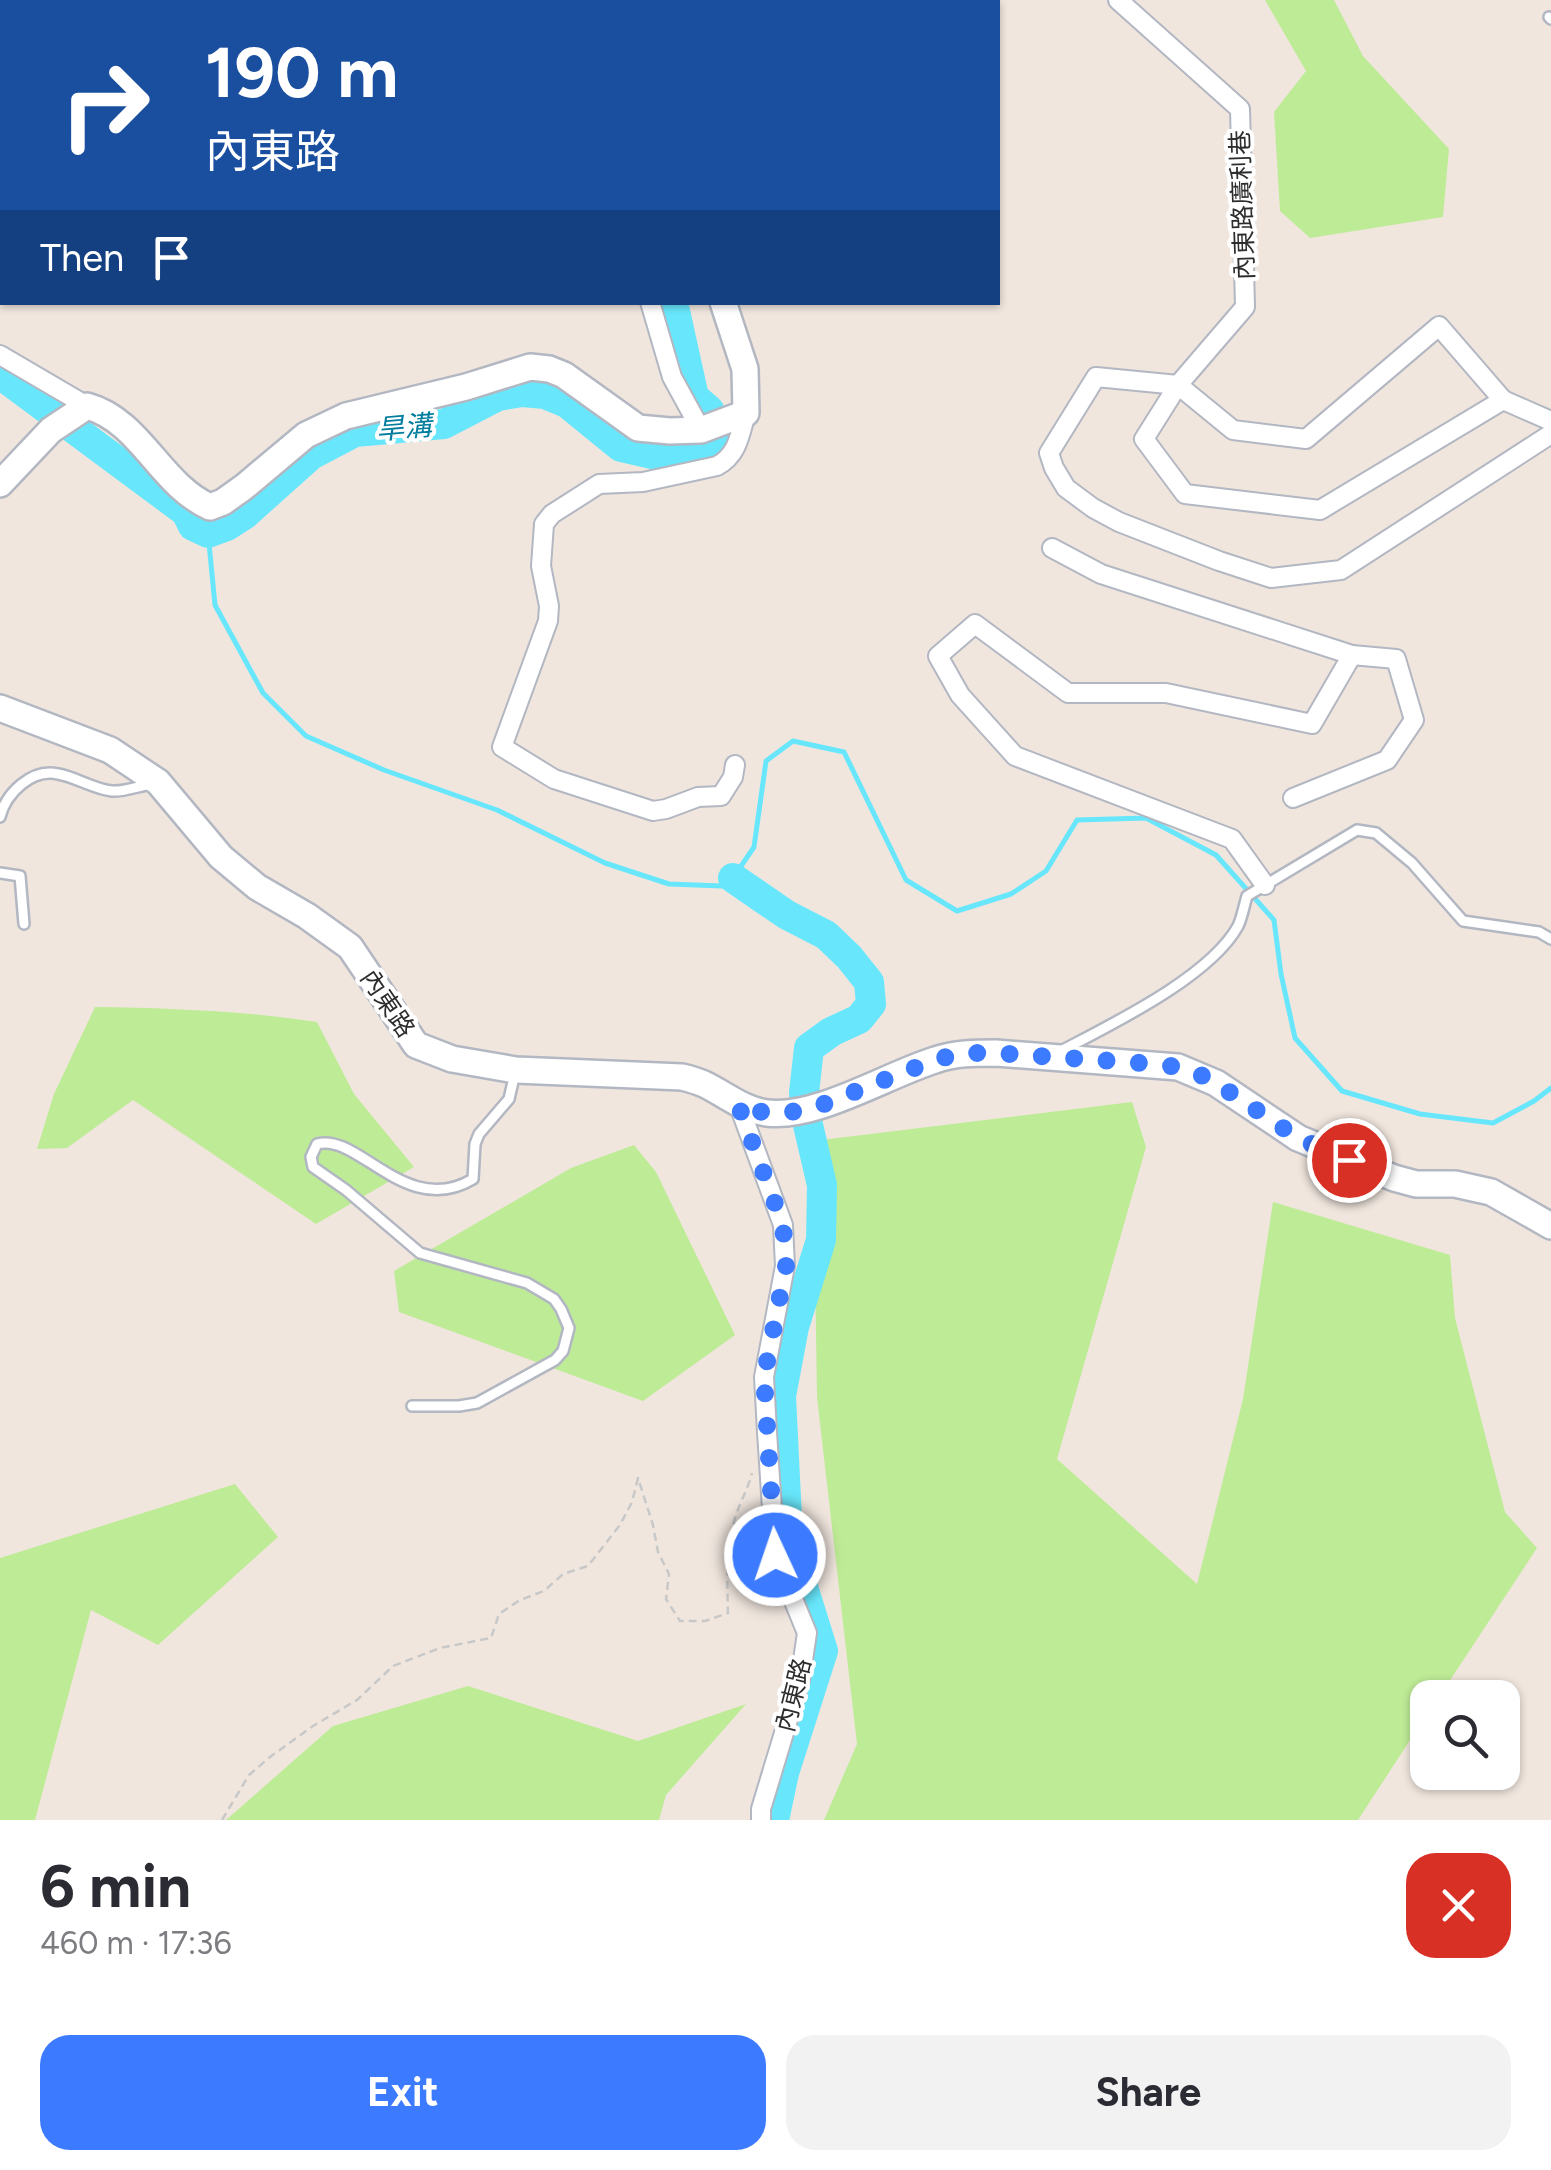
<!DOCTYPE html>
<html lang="en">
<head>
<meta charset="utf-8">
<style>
  body { margin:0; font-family:Figtree,"Noto Sans TC",sans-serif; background:#f2f2f3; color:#2b2b33; height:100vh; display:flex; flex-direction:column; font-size:38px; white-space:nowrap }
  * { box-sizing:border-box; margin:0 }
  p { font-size:32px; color:#7c7c81 }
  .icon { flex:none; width:55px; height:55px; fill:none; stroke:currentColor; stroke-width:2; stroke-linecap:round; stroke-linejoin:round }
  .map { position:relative; height:1820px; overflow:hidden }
  .sheet { display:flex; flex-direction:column; background:#fff; flex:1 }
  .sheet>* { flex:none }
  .hud { position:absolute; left:0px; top:0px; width:1000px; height:305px; box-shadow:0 2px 8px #0004; background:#1a4fa0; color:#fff; overflow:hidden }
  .buttons { position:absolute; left:1410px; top:1680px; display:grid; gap:20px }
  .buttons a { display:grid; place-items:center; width:110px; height:110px; border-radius:20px; background:#fff; box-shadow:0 2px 8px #0004; font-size:50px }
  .pin { position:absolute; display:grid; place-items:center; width:85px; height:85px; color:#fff; margin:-42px; border:5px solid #fff; border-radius:50%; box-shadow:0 2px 10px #0007 }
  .me { position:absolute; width:110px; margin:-55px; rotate:357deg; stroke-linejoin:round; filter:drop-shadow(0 0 8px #0008) }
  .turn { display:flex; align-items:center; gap:35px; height:210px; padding:0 40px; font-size:45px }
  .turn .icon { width:130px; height:130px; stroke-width:2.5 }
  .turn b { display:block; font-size:70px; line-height:85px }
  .then { display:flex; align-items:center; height:95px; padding:0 40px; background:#0003; gap:20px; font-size:38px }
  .round { display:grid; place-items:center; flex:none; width:105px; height:105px; border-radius:30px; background:#f2f2f3 }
  .head { display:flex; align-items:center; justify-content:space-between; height:170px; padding:0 40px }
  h1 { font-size:60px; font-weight:700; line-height:75px }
  .primary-button { display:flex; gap:20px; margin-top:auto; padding:20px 40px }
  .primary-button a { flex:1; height:115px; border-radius:30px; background:#3c7aff; color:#fff; font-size:40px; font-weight:700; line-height:115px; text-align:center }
  .primary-button a+a { background:#f2f2f3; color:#2b2b33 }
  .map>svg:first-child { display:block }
  .green { fill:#beeb96 }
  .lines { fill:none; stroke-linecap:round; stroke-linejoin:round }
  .stream { stroke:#68e7fc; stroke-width:5 }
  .river { stroke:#68e7fc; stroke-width:30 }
  .lane-casing { stroke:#b2b7c2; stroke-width:14 }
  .street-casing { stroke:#b2b7c2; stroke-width:22 }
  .secondary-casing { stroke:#b2b7c2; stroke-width:30 }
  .path { stroke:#c8c8c8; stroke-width:2.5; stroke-dasharray:8 5; stroke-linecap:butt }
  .lane { stroke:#fff; stroke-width:9 }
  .street { stroke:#fff; stroke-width:18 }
  .secondary { stroke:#fff; stroke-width:25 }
  .route { stroke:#3c7aff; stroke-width:18; stroke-dasharray:0 32.4 }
  .labels { text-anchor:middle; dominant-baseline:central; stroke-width:8; stroke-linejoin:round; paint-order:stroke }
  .street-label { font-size:25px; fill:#2d2d2d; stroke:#fff }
  .water-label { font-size:28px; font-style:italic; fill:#027d9e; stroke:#fff }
</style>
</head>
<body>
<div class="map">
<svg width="1551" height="1820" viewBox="0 0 1551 1820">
  <rect width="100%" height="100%" fill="#f0e6de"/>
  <g class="green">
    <polygon points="1265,0 1334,0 1363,56 1449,149 1443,217 1310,238 1280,211 1274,112 1306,71"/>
    <path d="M 95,1007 C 170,1008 244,1011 317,1022 L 354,1094 L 414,1167 L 316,1224 L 133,1100 L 67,1148 L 37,1149 L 54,1094 Z"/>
    <polygon points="1132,1102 1146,1147 1057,1459 1197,1584 1243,1399 1273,1202 1450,1255 1455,1318 1505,1512 1537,1548 1439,1697 1428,1698 1427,1714 1358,1820 824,1820 857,1744 817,1397 813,1141"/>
    <polygon points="634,1145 656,1172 735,1335 643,1401 399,1312 394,1271 571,1168"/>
    <polygon points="235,1484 278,1537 158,1645 91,1610 35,1820 0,1820 0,1558"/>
    <polygon points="468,1686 638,1741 746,1704 666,1795 659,1820 226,1820 333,1726"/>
  </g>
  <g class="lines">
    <polyline class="stream" points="208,533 215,605 263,693 306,736 384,770 497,810 605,863 669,884 722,886 733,878 754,847 766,761 793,741 844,752 906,880 957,911 1011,894 1046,871 1077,820 1146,818 1216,855 1274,920 1281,974 1295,1038 1342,1091 1420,1114 1493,1123 1534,1101 1551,1088"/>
    <g class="river">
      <polyline points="689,2 690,0"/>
      <polyline points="0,374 186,512 193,526 208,533 227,526 244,515 311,455 355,432 444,424 498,396 522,392 545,394 567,403 621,447 660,456 697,452 712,447 721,434 709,410 694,397 673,302"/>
      <polyline points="733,878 787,915 826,935 849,957 869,982 871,1004 859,1019 831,1032 809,1048 804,1093 808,1125 822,1185 821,1240 794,1327 781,1396 788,1539 823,1651 784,1773 774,1820"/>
    </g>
    <g class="lane-casing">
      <g id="lane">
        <polyline points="1549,17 1551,19"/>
        <path d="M 0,817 C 6,793 32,768 58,774 C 76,777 93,789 112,791 C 123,792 139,786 151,784"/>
        <polyline points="0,873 20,876 24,924"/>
        <path d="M 1061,1051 C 1112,1024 1210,977 1238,926 C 1242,918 1244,906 1247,896 L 1357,830 L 1376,833 L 1412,863 L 1463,921 L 1539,932 L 1551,939"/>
        <path d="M 412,1406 L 459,1406 L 477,1403 L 555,1360 L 563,1351 L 569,1328 L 561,1309 L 554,1299 L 527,1283 L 420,1253 L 346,1190 L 313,1167 L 311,1157 L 317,1144 C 358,1132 406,1219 473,1179 L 475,1144 L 479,1134 L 509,1099 L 515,1073"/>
      </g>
    </g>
    <g class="street-casing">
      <g id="street">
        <polyline points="591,0 591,2"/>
        <polyline points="1118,0 1240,109 1245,307 1178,385 1144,439 1185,494 1320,510 1503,400 1551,421"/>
        <polyline points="554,2 554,0"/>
        <polyline points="650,302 672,377 701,430"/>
        <polyline points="0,355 87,406"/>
        <polyline points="1503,400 1439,326 1306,439 1233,430 1178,385 1096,377 1049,453 1054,468 1066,488 1093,508 1119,522 1219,561 1271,578 1341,570 1551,434"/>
        <polyline points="1052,548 1101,574 1352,655 1312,724 1166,693 1068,693 975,624 938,656 960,695 1015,756 1232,839 1265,885"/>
        <path d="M 735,765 L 733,777 L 721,796 L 698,797 L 666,809 L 653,811 L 554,779 L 502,747 L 548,621 L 549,606 L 541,566 L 544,524 L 552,514 L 599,484 L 643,482 L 717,466 C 738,455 740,434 746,413"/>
        <polyline points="1293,798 1387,760 1414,720 1396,659 1352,655"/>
        <polyline points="738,1103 783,1225 785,1266 764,1377 767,1432 775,1555 807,1633 800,1680 761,1809 761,1820"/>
      </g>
    </g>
    <g class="secondary-casing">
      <g id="secondary">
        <polyline points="704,2 705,0"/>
        <path d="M 0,484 L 51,430 L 87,406 C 141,421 159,484 210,507 L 223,502 L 244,487 L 306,435 L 346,416 L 466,387 L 530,367 L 549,369 L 564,375 L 638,428 L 670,431 L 701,430 L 746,413 L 745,369 L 723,302"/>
        <path d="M 0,708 L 110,750 L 158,782 L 221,857 L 257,887 L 307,916 L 350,947 L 416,1045 L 452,1059 L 516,1070 L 682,1077 C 690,1079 697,1081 704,1084 C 725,1094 743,1110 767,1113 C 816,1119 887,1075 935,1060 C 955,1053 975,1053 996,1053 L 1178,1067 L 1216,1083 L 1298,1138 L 1394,1178 L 1416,1184 L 1455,1184 L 1491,1192 L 1551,1226"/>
      </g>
    </g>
    <path class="path" d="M 222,1820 L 249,1775 L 270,1757 L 313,1726 L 357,1700 L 393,1666 L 440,1648 L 491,1638 L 499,1614 L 520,1600 L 544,1591 L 563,1574 L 588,1566 L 620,1525 L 632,1502 L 638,1478 L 653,1525 L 658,1552 L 669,1574 L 666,1599 L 680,1621 L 705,1621 L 728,1613 C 727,1580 726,1550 735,1518 C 740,1502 748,1489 752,1473"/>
    <use href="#lane" class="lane"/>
    <use href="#street" class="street"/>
    <use href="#secondary" class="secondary"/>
  </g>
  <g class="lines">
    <polyline class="route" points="775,1555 764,1377 786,1266 783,1225 738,1104 765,1113 785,1113 814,1108 937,1059 966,1053 996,1053 1156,1064 1178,1067 1199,1074 1216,1083 1298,1138 1349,1160"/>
  </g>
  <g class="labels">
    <g class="street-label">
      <text transform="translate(1242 205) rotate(-92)">內東路廣利巷</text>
      <text transform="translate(388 1003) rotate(56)">內東路</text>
      <text transform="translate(793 1695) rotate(-76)">內東路</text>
    </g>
    <g class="water-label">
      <text transform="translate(404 427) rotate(-5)">旱溝</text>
    </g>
  </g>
</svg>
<div class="buttons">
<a><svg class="icon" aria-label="search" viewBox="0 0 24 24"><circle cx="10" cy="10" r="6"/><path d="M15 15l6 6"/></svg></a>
</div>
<div class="pin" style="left:1349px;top:1160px;background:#d93025"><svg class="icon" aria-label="arrive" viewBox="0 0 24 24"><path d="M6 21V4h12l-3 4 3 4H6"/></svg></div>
<svg class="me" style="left:775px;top:1555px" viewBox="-20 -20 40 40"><circle r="17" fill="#3c7aff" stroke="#fff" stroke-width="3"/><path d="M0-11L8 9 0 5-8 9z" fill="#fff"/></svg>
<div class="hud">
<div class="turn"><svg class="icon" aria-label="right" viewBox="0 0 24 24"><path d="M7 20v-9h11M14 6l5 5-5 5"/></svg><div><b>190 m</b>內東路</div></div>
<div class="then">Then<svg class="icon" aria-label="arrive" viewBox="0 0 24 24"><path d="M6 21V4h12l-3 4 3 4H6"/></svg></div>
</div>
</div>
<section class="sheet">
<div class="head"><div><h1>6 min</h1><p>460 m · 17:36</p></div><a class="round" style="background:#d93025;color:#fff"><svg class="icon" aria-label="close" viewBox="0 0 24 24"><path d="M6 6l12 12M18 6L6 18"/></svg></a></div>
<div class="primary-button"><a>Exit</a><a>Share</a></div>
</section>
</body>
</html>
